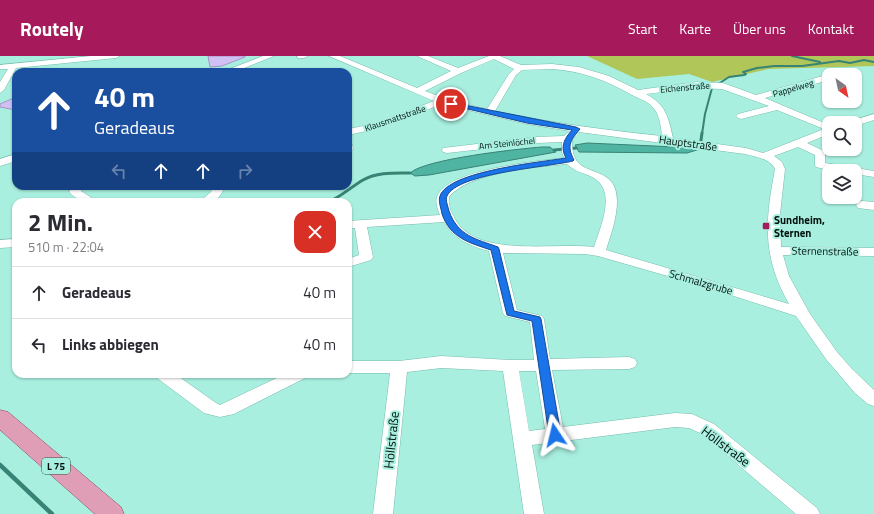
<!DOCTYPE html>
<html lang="de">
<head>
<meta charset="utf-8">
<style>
  body { margin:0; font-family:"Titillium Web",sans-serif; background:#f7f7f7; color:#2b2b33; height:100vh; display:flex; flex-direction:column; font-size:15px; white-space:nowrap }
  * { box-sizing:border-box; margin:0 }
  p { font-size:13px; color:#7c7c81 }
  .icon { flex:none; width:22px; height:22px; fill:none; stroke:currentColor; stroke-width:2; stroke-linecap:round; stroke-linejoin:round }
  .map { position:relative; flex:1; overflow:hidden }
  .details { position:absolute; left:12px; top:142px; width:340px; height:180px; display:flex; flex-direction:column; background:#fff; border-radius:12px; box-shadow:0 1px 3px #0004 }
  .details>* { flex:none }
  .top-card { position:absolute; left:12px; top:12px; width:340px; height:122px; border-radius:12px; box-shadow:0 1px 3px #0004; background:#1a4fa0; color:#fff; overflow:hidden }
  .needle { width:26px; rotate:147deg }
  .tools { position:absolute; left:822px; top:12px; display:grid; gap:8px }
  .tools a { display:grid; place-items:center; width:40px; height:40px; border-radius:8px; background:#fff; box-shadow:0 1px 3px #0004; font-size:20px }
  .pin { position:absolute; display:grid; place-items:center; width:34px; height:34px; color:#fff; margin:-17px; border:2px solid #fff; border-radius:50%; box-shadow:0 1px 4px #0007 }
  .me { position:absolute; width:44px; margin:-22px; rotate:350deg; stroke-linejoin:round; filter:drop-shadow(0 0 3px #0008) }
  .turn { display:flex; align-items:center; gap:14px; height:84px; padding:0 16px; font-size:18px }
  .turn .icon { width:52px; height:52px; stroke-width:2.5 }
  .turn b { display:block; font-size:28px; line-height:34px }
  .lanes { display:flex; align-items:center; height:38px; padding:0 16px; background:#0003; justify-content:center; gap:20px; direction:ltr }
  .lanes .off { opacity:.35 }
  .round { display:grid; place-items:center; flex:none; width:42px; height:42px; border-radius:12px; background:#f7f7f7 }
  .head { display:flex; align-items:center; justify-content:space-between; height:68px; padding:0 16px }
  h1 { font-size:24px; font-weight:700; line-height:30px }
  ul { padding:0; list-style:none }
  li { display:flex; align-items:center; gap:12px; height:52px; padding:0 16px; border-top:1px solid #e1e1e2 }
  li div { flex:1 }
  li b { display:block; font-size:15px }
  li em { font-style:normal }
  header { display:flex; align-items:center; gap:24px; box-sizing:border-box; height:56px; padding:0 20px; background:#a6195b; color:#fff }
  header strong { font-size:19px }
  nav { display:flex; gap:22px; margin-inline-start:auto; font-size:14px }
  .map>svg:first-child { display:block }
  .green { fill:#b0c659 }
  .water { fill:#4fb4a2; stroke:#378375 }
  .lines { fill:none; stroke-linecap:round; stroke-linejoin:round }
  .stream-far2 { stroke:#378375; stroke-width:2 }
  .stream-far1 { stroke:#378375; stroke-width:3 }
  .stream { stroke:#378375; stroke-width:4.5 }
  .building { fill:#d1c0f4; stroke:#a595c6 }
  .minor-casing { stroke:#77bcad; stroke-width:1 }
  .major-casing { stroke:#85435b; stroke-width:1 }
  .minor { fill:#fff; fill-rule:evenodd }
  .major { fill:#e09eb6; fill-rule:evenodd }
  .route { fill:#1a73e8; stroke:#114b97 }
  .poi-dot { fill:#a6195b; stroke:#a8efdf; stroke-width:1.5 }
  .labels { text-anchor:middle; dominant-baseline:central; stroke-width:4; stroke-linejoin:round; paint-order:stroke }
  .far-street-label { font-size:9px; fill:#00100c; stroke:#a8efdf }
  .shield { fill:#a8efdf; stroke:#32534b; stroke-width:1 }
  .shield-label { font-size:10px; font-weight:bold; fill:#00100c }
  .street-label { font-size:11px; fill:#00100c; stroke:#a8efdf }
  .poi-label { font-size:11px; font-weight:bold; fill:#00100c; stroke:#a8efdf; text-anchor:start }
  .near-street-label { font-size:13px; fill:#00100c; stroke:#a8efdf }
</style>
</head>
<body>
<header>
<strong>Routely</strong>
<nav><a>Start</a><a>Karte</a><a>Über uns</a><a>Kontakt</a></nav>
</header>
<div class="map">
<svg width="874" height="458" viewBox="0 0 874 458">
  <rect width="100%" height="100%" fill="#a8efdf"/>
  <polygon class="green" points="587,0 874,0 874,10 768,13 712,26 689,18 637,23"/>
  <g class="water">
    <polygon points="587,87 699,92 700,93 687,97 579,96 575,89"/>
    <path d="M 542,91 L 550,91 L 556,96 L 429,119 L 415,120 L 410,117 C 425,103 517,93 542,91 Z"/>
  </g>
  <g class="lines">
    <g class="stream-far2">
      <polyline points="792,0 820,6"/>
      <polyline points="702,78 705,58 712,32 729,21 744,19 746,18 743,16 757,12 774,10 802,10 839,5 850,7 864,4 874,6"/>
    </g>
    <g class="stream-far1">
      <polyline points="700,91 702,77"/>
      <polyline points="554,94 576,92"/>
      <path d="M 328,146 C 341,141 351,131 363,124 C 377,116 394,117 410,117"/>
    </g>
    <polyline class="stream" points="0,409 52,458"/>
  </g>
  <g class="building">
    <polygon points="208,0 245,0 245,1 222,10 210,11"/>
    <polygon points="16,41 16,54 0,51 0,48"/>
  </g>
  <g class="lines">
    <g class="minor-casing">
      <g id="minor">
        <polygon points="91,0 120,0 116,2 16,12 4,34 0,37 0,26 8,13 0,13 0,9"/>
        <polygon points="263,0 274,0 234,16 222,16"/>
        <polygon points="297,0 308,0 304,2 298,2"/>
        <path d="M 329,0 L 340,0 L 417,32 L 451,15 L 417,0 L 428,0 L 458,12 L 489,0 L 500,0 L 521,9 L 552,8 L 579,11 L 609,20 L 638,34 L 697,26 L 723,27 L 756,39 L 826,19 L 831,19 L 829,19 L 829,24 L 765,42 L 829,69 L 829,78 L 807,87 L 824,95 L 825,97 L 825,107 L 874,115 L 874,121 L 855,118 L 855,115 L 833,115 L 816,111 L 815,109 L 815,99 L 798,91 L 774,100 L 782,106 L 785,113 L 780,158 L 781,191 L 874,192 L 874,200 L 783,199 L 789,220 L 810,258 L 837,296 L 852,313 L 874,334 L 874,350 L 868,348 L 855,337 L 826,303 L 796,260 L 706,231 L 598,200 L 585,198 L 503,197 L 517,254 L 542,260 L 544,263 L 550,303 L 629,301 L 635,303 L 637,307 L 635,311 L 629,313 L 552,314 L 563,371 L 675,357 L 692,358 L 714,368 L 817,452 L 820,458 L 796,458 L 702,378 L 689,372 L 675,371 L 532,389 L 544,458 L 524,458 L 503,315 L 441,312 L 407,316 L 393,458 L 373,458 L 390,317 L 348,317 L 348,305 L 399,305 L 441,300 L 510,304 L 534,304 L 530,266 L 505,260 L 503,257 L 489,195 C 470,190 454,183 444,166 L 367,171 L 373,201 L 371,204 L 348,211 L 348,203 L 359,199 L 355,172 L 348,173 L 348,165 L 440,159 C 438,154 435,146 437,141 C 446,114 538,105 564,102 L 562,96 L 562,86 L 536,87 L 447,97 L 443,96 L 442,94 L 443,92 L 536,81 L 564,80 L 570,75 L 527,68 L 442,48 L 380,72 L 348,79 L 348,73 L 374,68 L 434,45 ZM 494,3 L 514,13 L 509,18 L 487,53 L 454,46 L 425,35 L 461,17 ZM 552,13 C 582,15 606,24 632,39 C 640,43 650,46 655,54 C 660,61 661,72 662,80 C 606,74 550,67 495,55 L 516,19 L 522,14 ZM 697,32 L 722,33 L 769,50 L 738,58 L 736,60 L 738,62 L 741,63 L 777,54 L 824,73 L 763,97 L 746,92 L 673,82 C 668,60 666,49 646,38 ZM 579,76 L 745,98 C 755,101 770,102 775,113 C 765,166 762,200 789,248 L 606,194 C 611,178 617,162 617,145 C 617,110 584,121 575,102 C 572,96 572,90 572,84 ZM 567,108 C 575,116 585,117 594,122 C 617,136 600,172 594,191 C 555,186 473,203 454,161 C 450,155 448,148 449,141 C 469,116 536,111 567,108 ZM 519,315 L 536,315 L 545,373 L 529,375 Z"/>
        <polygon points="843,16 846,16 846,19 834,19 835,17"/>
        <polygon points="874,58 874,64 855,70 855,67 849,67 851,65"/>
        <polygon points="348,87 352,88 353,93 348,96"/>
        <polygon points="16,98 16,105 0,110 0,103"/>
        <path d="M 72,130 L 82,130 L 81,135 L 98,146 C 87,146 77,145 69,136 Z"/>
        <path d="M 213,130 L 225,130 C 219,145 214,146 199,146 L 211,136 Z"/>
        <polygon points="862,145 874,146 874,154 858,152 856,149 858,146"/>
        <polygon points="16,183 16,191 0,192 0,184"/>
        <polygon points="155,318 175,318 216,347 220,349 285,318 307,318 305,322 234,358 220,361 204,357 157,322"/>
      </g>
    </g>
    <g class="major-casing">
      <polygon id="major" points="0,354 8,356 121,451 124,458 95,458 0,374"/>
    </g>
    <use href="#minor" class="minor"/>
    <use href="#major" class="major"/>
  </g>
  <path class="route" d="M 449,46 L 576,71 L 580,73 C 571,84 566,89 574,104 L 573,105 C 549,111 457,117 447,140 C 445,144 448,150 449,155 C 458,180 476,183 498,191 L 499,193 L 514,255 L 540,261 L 541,263 L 561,379 L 559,382 L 555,383 L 551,382 L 549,379 L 532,265 L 507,259 L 491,194 C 470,187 450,182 442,158 C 441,152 438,145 440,140 C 448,115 542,106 566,102 C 560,91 564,83 572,74 L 527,67 L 451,49 L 448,48 Z"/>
  <rect class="poi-dot" x="762" y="166" width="8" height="8" rx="2"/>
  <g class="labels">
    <g class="far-street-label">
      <text transform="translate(685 31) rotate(-5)">Eichenstraße</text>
      <text transform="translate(793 32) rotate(-16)">Pappelweg</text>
      <text transform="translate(395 62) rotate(-19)">Klausmattstraße</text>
      <text transform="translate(507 87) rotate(-6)">Am Steinlöchel</text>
    </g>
    <rect class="shield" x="42" y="402" width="28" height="16" rx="3"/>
    <g class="shield-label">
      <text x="56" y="410">L 75</text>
    </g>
    <g class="street-label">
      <text transform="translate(688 87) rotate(8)">Hauptstraße</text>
      <text transform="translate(825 195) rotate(1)">Sternenstraße</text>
      <text transform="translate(701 226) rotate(16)">Schmalzgrube</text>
    </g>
    <g class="poi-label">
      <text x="774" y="164">Sundheim,<tspan x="774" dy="13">Sternen</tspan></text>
    </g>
    <g class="near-street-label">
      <text transform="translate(391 384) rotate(-84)">Höllstraße</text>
      <text transform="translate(726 390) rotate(37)">Höllstraße</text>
    </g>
  </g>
</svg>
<div class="tools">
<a><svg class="needle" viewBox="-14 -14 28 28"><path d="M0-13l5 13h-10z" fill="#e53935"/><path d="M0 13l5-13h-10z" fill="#7c7c81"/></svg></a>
<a><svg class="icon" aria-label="search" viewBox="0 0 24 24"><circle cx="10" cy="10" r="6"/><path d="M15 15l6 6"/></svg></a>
<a><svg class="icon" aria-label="layers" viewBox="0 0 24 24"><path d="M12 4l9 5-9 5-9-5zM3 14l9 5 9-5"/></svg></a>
</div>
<div class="pin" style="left:451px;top:48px;background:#d93025"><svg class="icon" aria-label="arrive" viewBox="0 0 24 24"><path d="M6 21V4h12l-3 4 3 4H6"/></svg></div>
<svg class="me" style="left:555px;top:379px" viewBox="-20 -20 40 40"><path d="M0-17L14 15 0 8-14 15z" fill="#1a73e8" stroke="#fff" stroke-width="4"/></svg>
<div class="top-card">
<div class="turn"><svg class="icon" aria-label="ahead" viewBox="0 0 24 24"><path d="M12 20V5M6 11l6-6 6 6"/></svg><div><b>40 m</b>Geradeaus</div></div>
<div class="lanes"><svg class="icon off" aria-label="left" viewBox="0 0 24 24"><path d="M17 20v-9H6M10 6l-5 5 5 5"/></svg><svg class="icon" aria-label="ahead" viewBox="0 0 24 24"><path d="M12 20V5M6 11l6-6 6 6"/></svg><svg class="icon" aria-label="ahead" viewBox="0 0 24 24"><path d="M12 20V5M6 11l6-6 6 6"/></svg><svg class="icon off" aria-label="right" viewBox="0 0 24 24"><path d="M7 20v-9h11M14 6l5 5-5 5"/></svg></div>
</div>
<section class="details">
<div class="head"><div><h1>2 Min.</h1><p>510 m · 22:04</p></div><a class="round" style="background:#d93025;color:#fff"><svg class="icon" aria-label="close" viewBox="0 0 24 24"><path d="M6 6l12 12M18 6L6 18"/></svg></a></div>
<ul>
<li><svg class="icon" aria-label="ahead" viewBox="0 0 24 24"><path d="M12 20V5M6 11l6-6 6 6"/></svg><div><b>Geradeaus</b></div><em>40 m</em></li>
<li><svg class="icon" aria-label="left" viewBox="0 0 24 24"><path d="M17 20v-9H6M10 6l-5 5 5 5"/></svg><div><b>Links abbiegen</b></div><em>40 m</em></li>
</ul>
</section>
</div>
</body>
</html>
